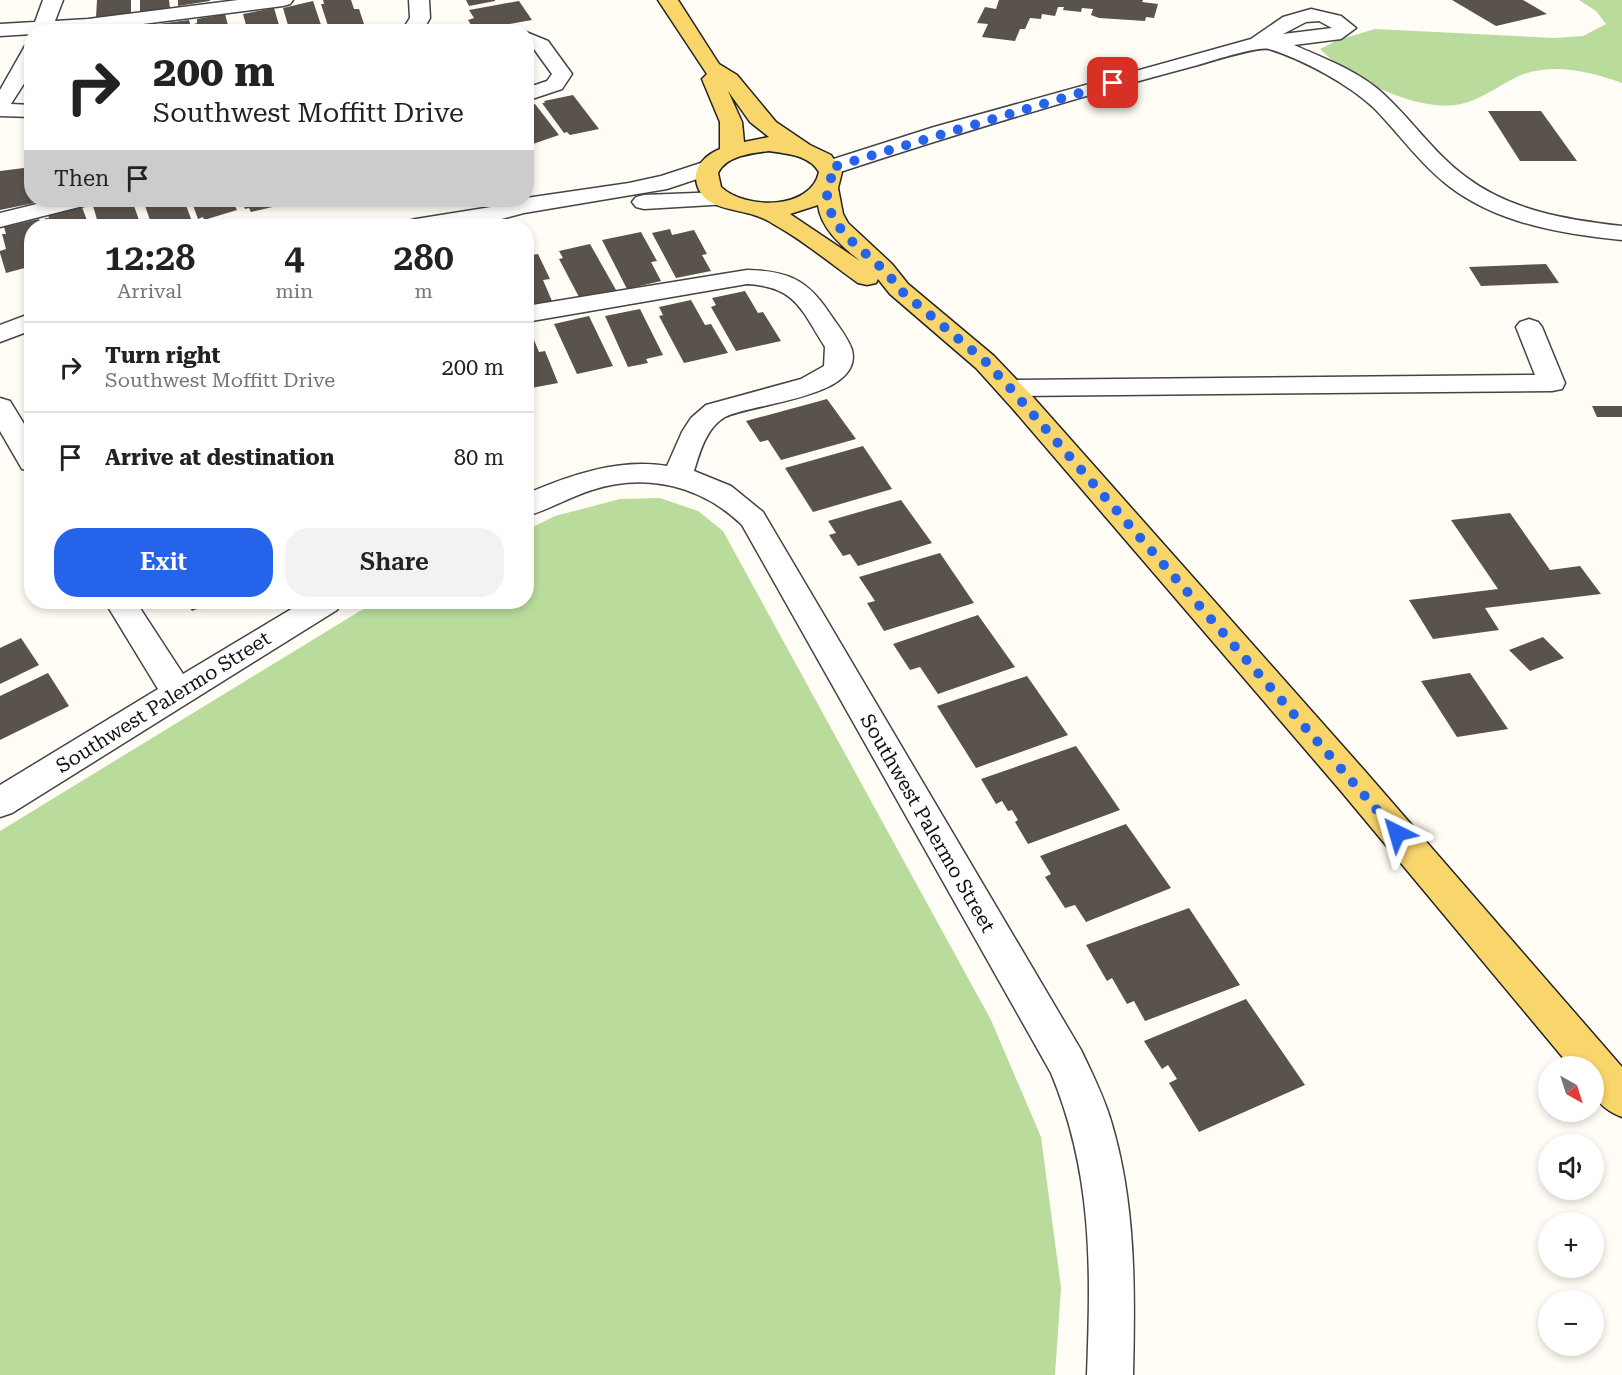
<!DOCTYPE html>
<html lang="en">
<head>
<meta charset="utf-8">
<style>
  body { margin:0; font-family:"Roboto Serif",serif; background:#f2f2f2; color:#222; height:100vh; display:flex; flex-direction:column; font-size:22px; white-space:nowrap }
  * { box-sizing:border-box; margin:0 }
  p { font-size:20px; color:#767676 }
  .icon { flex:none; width:33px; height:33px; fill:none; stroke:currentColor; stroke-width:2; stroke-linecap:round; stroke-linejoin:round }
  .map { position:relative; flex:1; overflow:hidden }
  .details { position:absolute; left:24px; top:219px; width:510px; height:390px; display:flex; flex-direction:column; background:#fff; border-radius:24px; box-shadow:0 3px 9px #0003 }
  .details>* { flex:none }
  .top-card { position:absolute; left:24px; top:24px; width:510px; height:183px; border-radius:24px; box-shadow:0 3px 9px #0003; background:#fff; color:#222; overflow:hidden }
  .needle { width:39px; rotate:141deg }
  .buttons { position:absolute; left:1538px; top:1056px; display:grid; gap:12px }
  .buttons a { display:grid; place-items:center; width:66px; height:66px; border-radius:50%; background:#fff; box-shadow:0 3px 9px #0003; font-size:30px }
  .pin { position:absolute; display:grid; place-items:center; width:51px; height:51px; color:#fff; margin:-26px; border-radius:12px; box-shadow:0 3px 9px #0006 }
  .me { position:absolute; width:66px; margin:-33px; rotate:320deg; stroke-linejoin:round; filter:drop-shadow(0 0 4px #0008) }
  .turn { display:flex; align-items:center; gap:21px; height:126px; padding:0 30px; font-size:27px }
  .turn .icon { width:78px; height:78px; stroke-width:2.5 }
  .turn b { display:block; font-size:42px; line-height:51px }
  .then { display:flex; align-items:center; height:57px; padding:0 30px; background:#0003; gap:12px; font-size:22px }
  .eta { display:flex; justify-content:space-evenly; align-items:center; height:102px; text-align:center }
  .eta b { font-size:36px; font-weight:600; line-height:42px }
  .button { display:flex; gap:12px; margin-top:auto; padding:12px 30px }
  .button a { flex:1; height:69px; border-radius:24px; background:#2563eb; color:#fff; font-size:24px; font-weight:600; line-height:69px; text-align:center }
  .button a+a { background:#f2f2f2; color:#222 }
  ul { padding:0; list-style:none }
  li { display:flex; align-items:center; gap:18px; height:90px; padding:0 30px; border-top:2px solid #e0e0e0 }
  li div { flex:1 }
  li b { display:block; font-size:22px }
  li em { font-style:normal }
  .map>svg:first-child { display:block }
  .forest { fill:#b9dc9c }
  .building { fill:#5a524d }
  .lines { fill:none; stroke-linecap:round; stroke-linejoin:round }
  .minor-casing { stroke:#444; stroke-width:3 }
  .major-casing { stroke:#222; stroke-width:3 }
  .minor { fill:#fff; fill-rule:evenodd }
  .major { fill:#f9d66b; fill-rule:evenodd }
  .route { stroke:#2563eb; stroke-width:10; stroke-dasharray:0 18 }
  .labels { text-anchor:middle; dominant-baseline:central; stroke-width:6; stroke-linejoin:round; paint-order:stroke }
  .street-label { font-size:20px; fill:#111; stroke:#fff }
</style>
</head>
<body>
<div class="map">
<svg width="1622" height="1375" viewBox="0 0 1622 1375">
  <rect width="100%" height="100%" fill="#fffdf5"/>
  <g class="forest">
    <path d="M 1579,0 L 1622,0 L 1622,83 C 1590,71 1551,62 1519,76 C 1499,85 1483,99 1461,104 C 1421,114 1347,78 1320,49 L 1338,40 L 1375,29 L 1554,38 L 1583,36 L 1606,24 L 1596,11 Z"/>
    <polygon points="660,498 698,511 723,531 991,1020 1041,1137 1061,1288 1055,1375 0,1375 0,831 360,611 379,602 526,602 527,530 555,516 620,499"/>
  </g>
  <g class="building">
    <polygon points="97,0 131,0 131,13 96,17"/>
    <polygon points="140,0 169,0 170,8 140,12"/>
    <polygon points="178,0 210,0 210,1 178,6"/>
    <polygon points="323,0 351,0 354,9 359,9 364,24 333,31 329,29 321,4 324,4"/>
    <polygon points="466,0 495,0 495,1 469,6"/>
    <polygon points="999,0 1143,0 1142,2 1158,4 1154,18 1146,17 1145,21 1099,18 1091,15 1093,9 1082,8 1081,12 1063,10 1064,7 1058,7 1055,16 1042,14 1041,19 1030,18 1025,29 1020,29 1015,41 982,37 988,24 977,23 985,7 996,9"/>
    <polygon points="1452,0 1523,0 1547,14 1496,26"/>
    <polygon points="313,1 323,31 290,32 283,8"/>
    <polygon points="519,1 532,20 474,30 468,20 474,18 469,10"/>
    <polygon points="274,8 281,32 248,32 243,14"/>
    <polygon points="225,14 229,29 233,29 233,32 196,32 194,24 197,23 197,19"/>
    <polygon points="189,20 191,27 188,27 189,32 159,32 158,24"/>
    <polygon points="147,24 148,32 119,32 119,29"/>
    <polygon points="573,95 599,129 570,135 567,132 564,133 542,103 545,103 544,101"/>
    <polygon points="535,104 559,135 533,144 531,141 526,142 526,106"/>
    <polygon points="1488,111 1541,111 1577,161 1520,161"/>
    <polygon points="24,168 34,203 0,210 0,171"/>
    <polygon points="111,200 132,200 141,226 99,226 93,206"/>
    <polygon points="143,200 184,200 193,224 181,226 152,226"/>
    <polygon points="191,200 232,200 237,210 204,220 203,217 198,219"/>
    <polygon points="241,200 288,200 290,203 251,212 249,208 245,209"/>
    <polygon points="82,207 89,226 48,226 45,218 49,218 48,215"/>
    <polygon points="39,219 42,226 32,226 32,266 6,273 0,253 0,251 6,249 2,234 6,234 4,227"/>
    <polygon points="670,229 672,235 694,230 707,254 702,255 711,271 676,278 652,233"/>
    <polygon points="641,232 657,261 651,262 661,281 627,289 602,240"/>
    <polygon points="590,244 616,290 580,299 559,259 563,258 559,251"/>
    <polygon points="538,254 550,279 543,280 552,301 526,306 526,256"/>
    <polygon points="1546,264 1559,283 1481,286 1469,267"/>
    <polygon points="745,291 758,313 763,312 781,341 736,351 711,307 716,305 712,298"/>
    <polygon points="691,300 705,325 711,324 728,353 684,363 659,316 663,315 659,307"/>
    <polygon points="640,309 663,355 646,359 648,363 628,367 605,316"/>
    <polygon points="589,316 613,366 577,374 554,324"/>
    <polygon points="529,328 539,352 545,351 558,383 526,389 526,329"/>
    <polygon points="827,399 856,439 781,460 768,440 760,442 746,421"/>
    <polygon points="1592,406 1622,406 1622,417 1597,417"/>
    <polygon points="863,446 892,489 813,512 785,468"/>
    <polygon points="901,500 932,543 858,566 850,554 843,556 829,535 836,533 828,521"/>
    <polygon points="1510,513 1550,570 1580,566 1601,594 1485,608 1499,630 1433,639 1409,600 1498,589 1451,520"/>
    <polygon points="940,553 974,603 884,631 867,603 875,601 859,577"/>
    <polygon points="186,602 215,602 192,611"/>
    <polygon points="978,615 1015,667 938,694 920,667 910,670 893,644"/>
    <polygon points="1543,637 1564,658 1530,671 1509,650"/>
    <polygon points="21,638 39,665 0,684 0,648"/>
    <polygon points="48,673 69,706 0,740 0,696"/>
    <polygon points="1470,673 1508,729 1457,737 1421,681"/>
    <polygon points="1027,676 1068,735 976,768 937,706"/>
    <polygon points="1076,746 1120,810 1028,844 1015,822 1018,820 1012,810 1008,811 1002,801 996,804 981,779"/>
    <polygon points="1126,824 1171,888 1086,922 1075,905 1065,908 1045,877 1051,874 1040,856"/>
    <polygon points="1189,908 1240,985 1145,1021 1134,1001 1127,1004 1112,978 1107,981 1086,945"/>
    <polygon points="1246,999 1305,1085 1199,1132 1169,1083 1177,1079 1168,1065 1162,1069 1144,1041"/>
  </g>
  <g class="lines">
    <g class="minor-casing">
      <g id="minor">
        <polygon points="43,0 63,0 55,21 88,19 238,0 293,0 290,4 283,6 88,31 32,32 32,34 0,36 0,24 35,22"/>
        <polygon points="409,0 429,0 430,18 422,32 401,32 410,18"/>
        <path d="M 1311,9 L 1341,16 L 1356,28 L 1341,39 L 1294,45 C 1323,58 1354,69 1379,90 C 1410,117 1433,153 1466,177 C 1511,211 1568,220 1622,226 L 1622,240 C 1563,234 1499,224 1450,187 C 1421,165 1400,135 1375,109 C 1350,85 1302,59 1269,49 C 1258,46 1212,61 1198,65 C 1077,97 957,134 837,173 L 829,175 L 821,173 L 818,168 L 821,163 L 934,127 L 1251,39 L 1283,17 ZM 1319,21 L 1332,28 L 1283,34 L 1306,22 Z"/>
        <polygon points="526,32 548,41 572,74 562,89 526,101 526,88 547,81 552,74 534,49 526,46"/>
        <polygon points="32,44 32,71 11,104 32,105 32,117 0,116 0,90 25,46"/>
        <polygon points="710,160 718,162 721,167 718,172 667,189 524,213 494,221 459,226 404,226 408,221 416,219 491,207 526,198 629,183 661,176"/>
        <polygon points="721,192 729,194 733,199 729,204 644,209 636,207 632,202 636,197 644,195"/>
        <polygon points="53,200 91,200 87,205 0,227 0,213"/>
        <path d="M 747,270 C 785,271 806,278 828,311 C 835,322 848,337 852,350 C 864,398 753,403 725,417 C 706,428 700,452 694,471 L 731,486 L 763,512 L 1081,1050 C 1092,1073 1104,1097 1111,1121 C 1136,1203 1135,1291 1133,1375 L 1087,1375 C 1091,1268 1093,1174 1051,1073 L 742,525 C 702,486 646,472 592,490 C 569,497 549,510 526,516 L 526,494 C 570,475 619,458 667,466 L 682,432 L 691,418 L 706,405 L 801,379 L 824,366 L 825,347 C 801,309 796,287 747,284 L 526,322 L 526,306 Z"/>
        <polygon points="32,313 32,330 0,342 0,325"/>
        <polygon points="1529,319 1538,322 1542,327 1565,383 1562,389 1552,391 1010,396 1000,394 996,388 1000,382 1010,380 1535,375 1516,327 1520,322"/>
        <polygon points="0,398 10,401 32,437 32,471 22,469 0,431"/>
        <polygon points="105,602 136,602 183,674 303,602 342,602 337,610 12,813 0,817 0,785 158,689"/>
      </g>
    </g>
    <g class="major-casing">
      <path id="major" d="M 658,0 L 678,0 L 719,64 L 737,75 L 776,122 L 810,145 L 831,155 L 842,172 L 838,188 L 843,214 L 848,223 L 892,264 L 908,284 L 994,356 L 1033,397 L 1364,770 L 1622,1067 L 1622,1117 C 1594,1106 1593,1094 1593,1066 L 1570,1066 L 1340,790 L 1013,409 L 976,368 L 890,294 L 878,279 L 876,283 L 867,285 L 858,283 C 831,264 804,241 775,225 C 769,221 761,217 754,215 C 733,208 699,209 696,179 C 695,164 708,154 720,149 L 720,122 L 702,79 L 707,74 ZM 728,91 L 750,122 L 769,137 L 744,142 L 742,122 ZM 769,151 C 788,154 809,155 819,172 C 811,210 746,210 721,187 L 718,173 C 726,156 752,153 769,151 ZM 818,205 C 821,229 842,246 860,261 L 790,214 Z"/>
    </g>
    <use href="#minor" class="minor"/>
    <use href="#major" class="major"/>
  </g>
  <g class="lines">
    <path class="route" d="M 1113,83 L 830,168 C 835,177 828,181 827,189 C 826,196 830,211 833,217 C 849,247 881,260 899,289 L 986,362 L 1010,388 L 1397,833"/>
  </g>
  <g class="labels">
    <g class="street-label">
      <text transform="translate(163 702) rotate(-32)">Southwest Palermo Street</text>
      <text transform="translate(928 823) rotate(60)">Southwest Palermo Street</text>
    </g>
  </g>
</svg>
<div class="buttons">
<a><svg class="needle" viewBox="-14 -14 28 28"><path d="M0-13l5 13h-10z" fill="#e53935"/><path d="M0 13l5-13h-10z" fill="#767676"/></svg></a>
<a><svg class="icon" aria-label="sound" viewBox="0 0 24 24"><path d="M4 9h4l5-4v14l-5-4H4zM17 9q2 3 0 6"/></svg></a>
<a>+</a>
<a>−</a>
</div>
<div class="pin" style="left:1113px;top:83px;background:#d93025"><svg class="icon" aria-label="arrive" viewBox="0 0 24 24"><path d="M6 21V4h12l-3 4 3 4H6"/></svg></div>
<svg class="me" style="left:1397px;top:833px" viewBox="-20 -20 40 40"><path d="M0-17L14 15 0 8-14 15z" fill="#2563eb" stroke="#fff" stroke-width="4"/></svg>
<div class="top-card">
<div class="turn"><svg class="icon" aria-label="right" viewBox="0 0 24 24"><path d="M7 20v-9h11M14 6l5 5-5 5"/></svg><div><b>200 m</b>Southwest Moffitt Drive</div></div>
<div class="then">Then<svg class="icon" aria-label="arrive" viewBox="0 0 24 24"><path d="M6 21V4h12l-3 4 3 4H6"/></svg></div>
</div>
<section class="details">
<div class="eta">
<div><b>12:28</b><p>Arrival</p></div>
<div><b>4</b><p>min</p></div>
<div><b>280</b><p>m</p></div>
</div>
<ul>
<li><svg class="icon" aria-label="right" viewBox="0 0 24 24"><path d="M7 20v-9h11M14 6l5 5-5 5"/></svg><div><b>Turn right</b><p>Southwest Moffitt Drive</p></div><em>200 m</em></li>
<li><svg class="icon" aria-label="arrive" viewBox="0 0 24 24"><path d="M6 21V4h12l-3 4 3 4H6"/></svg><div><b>Arrive at destination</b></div><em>80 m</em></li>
</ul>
<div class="button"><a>Exit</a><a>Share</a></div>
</section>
</div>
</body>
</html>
